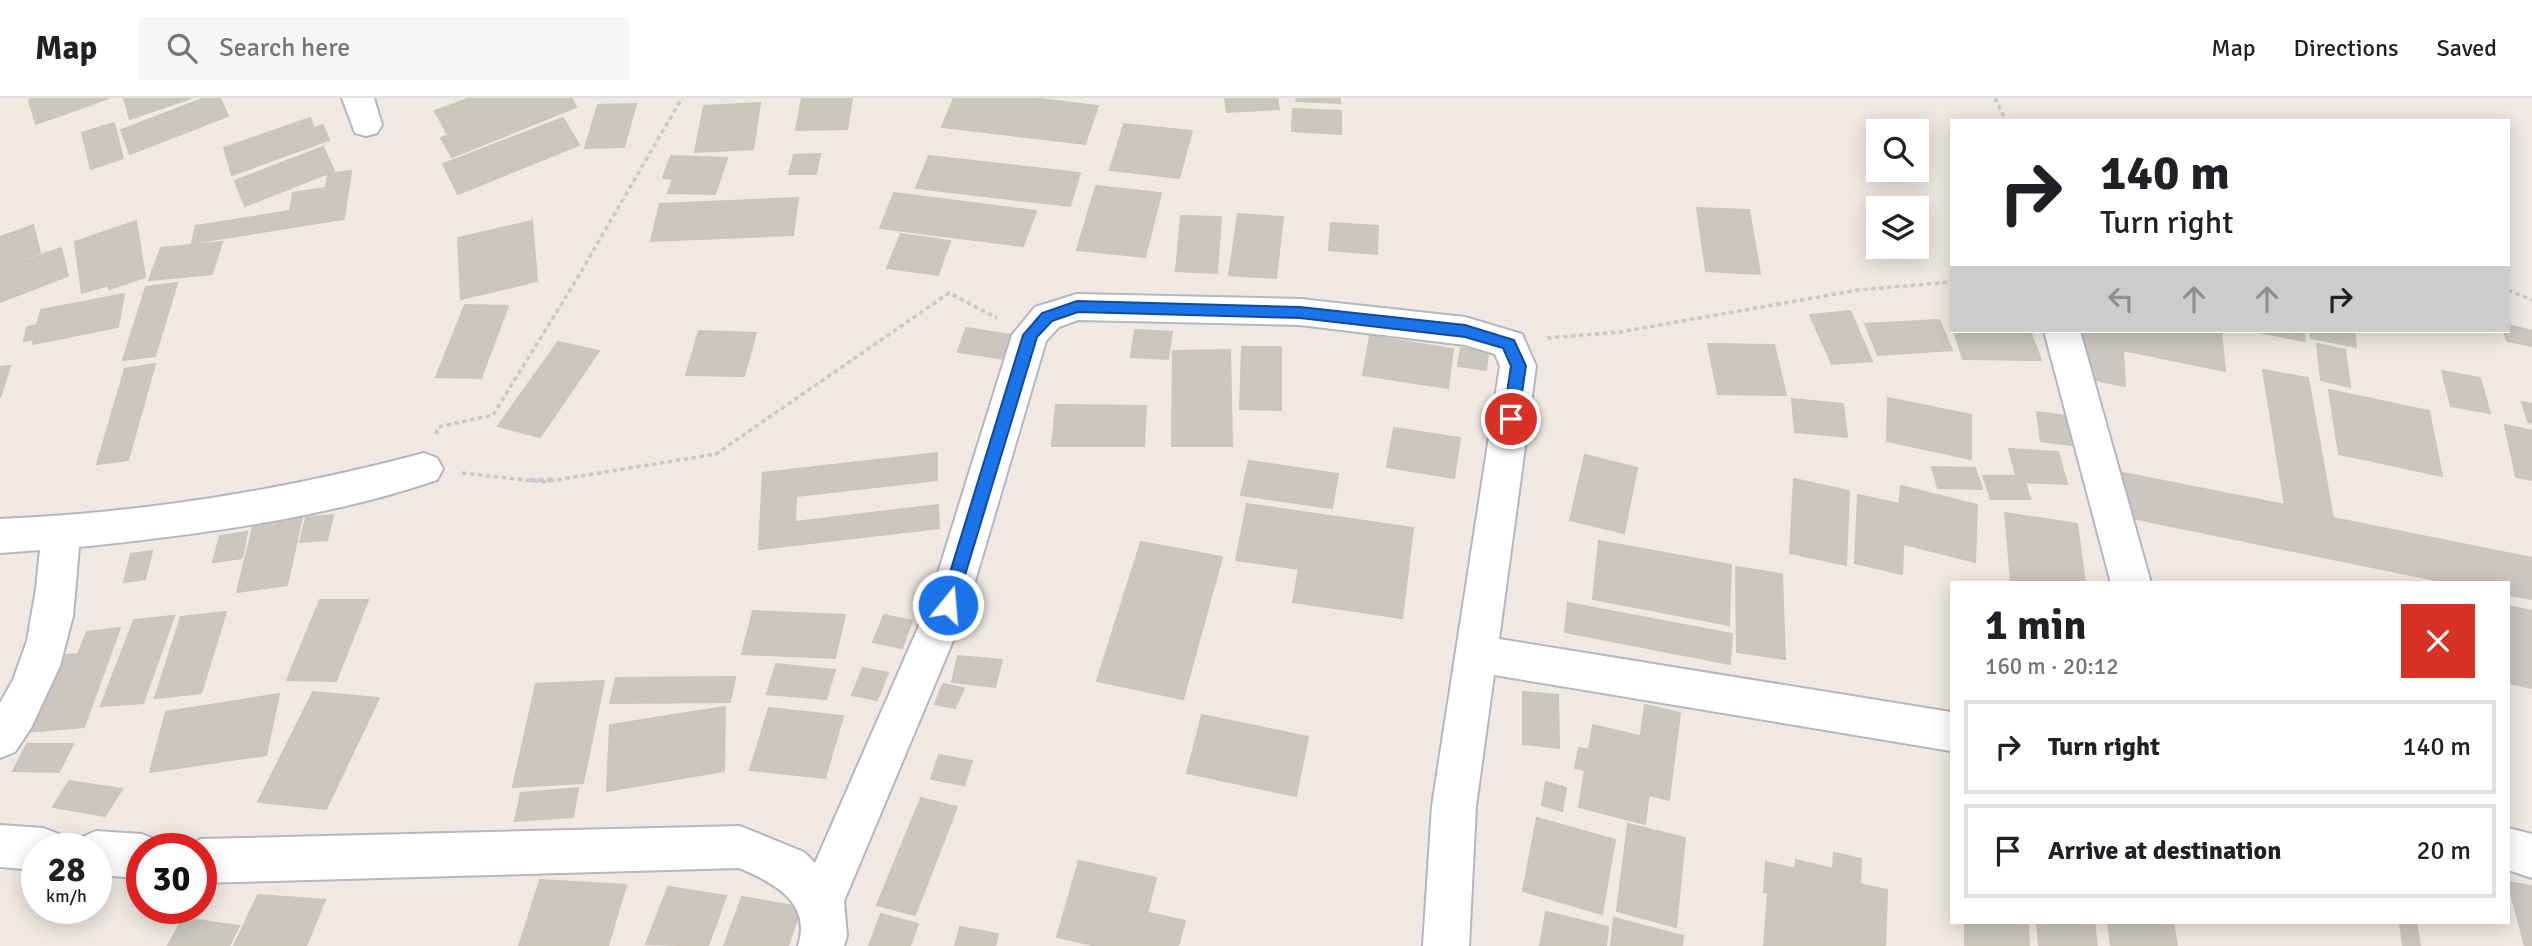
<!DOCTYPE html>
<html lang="en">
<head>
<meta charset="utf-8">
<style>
  body { margin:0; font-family:Signika,sans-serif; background:#f6f6f6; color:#202124; height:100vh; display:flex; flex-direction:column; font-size:26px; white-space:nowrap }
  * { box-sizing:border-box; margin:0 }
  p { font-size:23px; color:#757577 }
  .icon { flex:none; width:38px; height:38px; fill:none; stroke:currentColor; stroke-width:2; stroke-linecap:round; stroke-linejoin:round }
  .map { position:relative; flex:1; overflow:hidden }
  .drawer { position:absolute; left:1950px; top:483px; width:560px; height:343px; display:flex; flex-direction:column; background:#fff; border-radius:0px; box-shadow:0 4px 18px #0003 }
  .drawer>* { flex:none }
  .guide { position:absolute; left:1950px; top:21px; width:560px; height:214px; border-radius:0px; box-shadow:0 4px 18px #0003; background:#fff; color:#202124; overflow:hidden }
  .buttons { position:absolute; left:1866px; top:21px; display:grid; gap:14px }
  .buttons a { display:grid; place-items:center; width:63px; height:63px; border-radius:0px; background:#fff; box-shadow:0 4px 18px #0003; font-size:35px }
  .speed { position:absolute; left:21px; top:735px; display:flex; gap:14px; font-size:35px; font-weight:700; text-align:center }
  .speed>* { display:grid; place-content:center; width:91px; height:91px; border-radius:50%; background:#fff; box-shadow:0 4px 18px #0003; line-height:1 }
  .speed small { font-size:18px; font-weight:400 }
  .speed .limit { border:10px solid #d22; background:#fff; color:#111 }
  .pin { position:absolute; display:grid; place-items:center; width:60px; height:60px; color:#fff; margin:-30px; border:4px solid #fff; border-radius:50%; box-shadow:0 2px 7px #0007 }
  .me { position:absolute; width:77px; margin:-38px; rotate:17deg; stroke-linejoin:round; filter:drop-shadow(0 0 5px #0008) }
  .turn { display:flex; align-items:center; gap:24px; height:147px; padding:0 35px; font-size:32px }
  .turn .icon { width:91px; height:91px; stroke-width:2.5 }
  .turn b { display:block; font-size:49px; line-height:60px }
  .lanes { display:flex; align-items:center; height:66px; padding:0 35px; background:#0003; justify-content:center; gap:35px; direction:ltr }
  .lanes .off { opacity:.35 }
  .round { display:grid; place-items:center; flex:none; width:74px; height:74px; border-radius:0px; background:#f6f6f6 }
  .overview { display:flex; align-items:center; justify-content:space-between; height:119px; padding:0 35px }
  h1 { font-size:42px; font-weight:800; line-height:52px }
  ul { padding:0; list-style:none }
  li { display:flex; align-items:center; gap:21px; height:94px; margin:0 14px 10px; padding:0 21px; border:4px solid #e0e0e0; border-radius:0px }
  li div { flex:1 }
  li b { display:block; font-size:26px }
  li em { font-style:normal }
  header { display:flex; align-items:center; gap:42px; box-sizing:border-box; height:98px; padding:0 35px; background:#fff; border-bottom:2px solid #e0e0e0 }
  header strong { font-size:33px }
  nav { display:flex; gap:38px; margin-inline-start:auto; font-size:24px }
  .search { width:490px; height:63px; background:#f6f6f6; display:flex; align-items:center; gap:18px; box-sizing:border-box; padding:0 24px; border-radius:0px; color:#757577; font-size:26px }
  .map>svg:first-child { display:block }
  .building { fill:#cbc7bf; stroke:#cbc5ba; stroke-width:2 }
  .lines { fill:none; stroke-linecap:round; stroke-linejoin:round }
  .minor-casing { stroke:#b4b7c1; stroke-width:4 }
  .path-far1 { stroke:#c9c9c9; stroke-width:3.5; stroke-dasharray:4.5 3.5; stroke-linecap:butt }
  .path { stroke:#c9c9c9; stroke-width:4.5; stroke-dasharray:5 3.5; stroke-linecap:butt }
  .minor { fill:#fff; fill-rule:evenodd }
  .route { fill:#1a73e8; stroke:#114b97; stroke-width:2 }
</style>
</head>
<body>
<header>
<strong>Map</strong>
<div class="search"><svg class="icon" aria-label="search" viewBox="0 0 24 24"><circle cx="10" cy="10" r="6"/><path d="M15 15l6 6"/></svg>Search here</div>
<nav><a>Map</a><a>Directions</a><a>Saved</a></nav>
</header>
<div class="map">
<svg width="2532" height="848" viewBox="0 0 2532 848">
  <rect width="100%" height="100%" fill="#efe9e1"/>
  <g class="building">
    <polygon points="34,0 109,0 36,26 29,2"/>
    <polygon points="124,0 191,0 130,21"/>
    <polygon points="205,0 220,0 228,18 130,56 121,32"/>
    <polygon points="470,0 571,0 576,9 452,59 441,40 448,37 435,13"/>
    <polygon points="802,0 852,0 847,31 796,32"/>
    <polygon points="954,0 1031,0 1098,8 1085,46 942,29"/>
    <polygon points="1225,0 1277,0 1279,11 1227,14"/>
    <polygon points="1297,0 1340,0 1340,5 1296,3"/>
    <polygon points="760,5 753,51 695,54 704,8"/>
    <polygon points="636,6 624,49 585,50 598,7"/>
    <polygon points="1293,11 1341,13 1341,36 1292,33"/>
    <polygon points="310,20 314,30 323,27 329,42 232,77 224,50"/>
    <polygon points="563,20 579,47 458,96 443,66"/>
    <polygon points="114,25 123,60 91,71 82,35"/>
    <polygon points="1124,26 1192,33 1179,80 1110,72"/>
    <polygon points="323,49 334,73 245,108 235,83"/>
    <polygon points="820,56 816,76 789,76 794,57"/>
    <polygon points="671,58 727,60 715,96 668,95 673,81 663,80"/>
    <polygon points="929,58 1080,75 1070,108 916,90"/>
    <polygon points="351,73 344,121 192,145 196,128 290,113 293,95 326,90 328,76"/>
    <polygon points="1096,88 1161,95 1145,159 1077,152"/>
    <polygon points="894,95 1036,113 1023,148 880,130"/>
    <polygon points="798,100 793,137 651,143 660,106"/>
    <polygon points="1697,110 1749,112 1760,176 1706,173"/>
    <polygon points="1238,116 1283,119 1276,180 1229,177"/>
    <polygon points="1181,118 1221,119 1217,175 1176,173"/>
    <polygon points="136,123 145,179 109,191 109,187 82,195 75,144"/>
    <polygon points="532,123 537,183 461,201 458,140"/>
    <polygon points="1331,125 1378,128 1377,156 1329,152"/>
    <polygon points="33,127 40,155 0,170 0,139"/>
    <polygon points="901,136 950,143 938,177 887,170"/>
    <polygon points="222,144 212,176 149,182 161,150"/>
    <polygon points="61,150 68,178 0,204 0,172"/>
    <polygon points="177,185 155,258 123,262 146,189"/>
    <polygon points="124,196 118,229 33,246 34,241 24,243 27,229 37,227 41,212"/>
    <polygon points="465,207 508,208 481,280 436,279"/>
    <polygon points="1850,213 1872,263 1832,266 1810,217"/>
    <polygon points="1939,222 1952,252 1878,257 1865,226"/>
    <polygon points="2508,227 2532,233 2532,248 2507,243 2504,233 2508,233"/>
    <polygon points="966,230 1012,237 1004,261 958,254"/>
    <polygon points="1135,232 1172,234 1168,261 1131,259"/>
    <polygon points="699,233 756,235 744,278 686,277"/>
    <polygon points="1954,233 2030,233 2041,262 1963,261"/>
    <polygon points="2082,233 2221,233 2225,273 2123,252 2125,288 2084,280"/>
    <polygon points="2252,233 2303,233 2305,243"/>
    <polygon points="2310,233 2354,233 2356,249 2311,240"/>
    <polygon points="1370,238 1453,251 1448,290 1363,277"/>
    <polygon points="558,244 599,253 540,339 498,328"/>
    <polygon points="1708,246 1774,247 1786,297 1718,296"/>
    <polygon points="2317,246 2345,252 2350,289 2321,282"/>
    <polygon points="1242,249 1281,249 1281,312 1240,311"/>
    <polygon points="1461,250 1488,254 1486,272 1458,268"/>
    <polygon points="1230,252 1232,348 1172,348 1173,253"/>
    <polygon points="155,266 128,362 97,366 125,271"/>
    <polygon points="10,268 0,300 0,269"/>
    <polygon points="2263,272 2308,280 2333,420 2532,460 2532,501 2508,497 2508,485 2450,485 2127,419 2123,375 2285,407"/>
    <polygon points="2442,273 2480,280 2490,315 2451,308"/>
    <polygon points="2329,292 2429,313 2442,378 2339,356"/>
    <polygon points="1888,300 1971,317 1971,361 1887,343"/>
    <polygon points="1792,301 1843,306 1847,339 1795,334"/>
    <polygon points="2522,304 2532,306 2532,325 2528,324"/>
    <polygon points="1056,307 1146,308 1144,348 1052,348"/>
    <polygon points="2037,314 2066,318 2071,347 2041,343"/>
    <polygon points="2505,327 2532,333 2532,382 2516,379"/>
    <polygon points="1394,330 1460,340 1454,380 1387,369"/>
    <polygon points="2009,351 2058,354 2067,386 2018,384"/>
    <polygon points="937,355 937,382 796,398 795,424 938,407 939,430 759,451 763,375"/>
    <polygon points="1585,357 1637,370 1624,435 1570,422"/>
    <polygon points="1249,363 1338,376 1332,410 1241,397"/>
    <polygon points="1932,369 1975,370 1982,391 1938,390"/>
    <polygon points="1983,378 2023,378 2030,401 1991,401"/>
    <polygon points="1794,381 1849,393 1846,467 1790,455"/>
    <polygon points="1901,388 1977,407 1975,464 1896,444"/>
    <polygon points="1858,397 1905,407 1902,476 1855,465"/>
    <polygon points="1247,406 1413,430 1402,520 1293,504 1299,471 1236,462"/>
    <polygon points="2005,415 2077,426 2085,485 2028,485 2011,482"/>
    <polygon points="333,417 327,442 300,444 306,420"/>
    <polygon points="302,419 287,487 237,494 254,425"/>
    <polygon points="247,434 242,460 213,464 220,438"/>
    <polygon points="1599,443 1731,467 1729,527 1593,501"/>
    <polygon points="1141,444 1222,459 1183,601 1097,583"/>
    <polygon points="152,453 145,481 124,484 131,456"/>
    <polygon points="1736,469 1782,476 1785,561 1737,554"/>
    <polygon points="320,502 368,502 336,583 287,582"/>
    <polygon points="1568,505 1732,536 1730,566 1565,534"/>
    <polygon points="2508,508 2532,513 2532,590 2508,585"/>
    <polygon points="753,513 845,517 835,560 742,556"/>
    <polygon points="226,514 201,595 155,600 181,519"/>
    <polygon points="884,517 912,523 902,550 873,544"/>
    <polygon points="174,518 143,605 101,608 134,522"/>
    <polygon points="120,530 84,629 24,634 53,558 78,556 87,534"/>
    <polygon points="958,558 1002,562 995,589 952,584"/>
    <polygon points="776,566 835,572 826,601 767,596"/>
    <polygon points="863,570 888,575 877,602 852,597"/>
    <polygon points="735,579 730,604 610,605 616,580"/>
    <polygon points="604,583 583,685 513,689 536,586"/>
    <polygon points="943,586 964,590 955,610 935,606"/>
    <polygon points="313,594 379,600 326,711 258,704"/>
    <polygon points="1523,594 1558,597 1559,650 1523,646"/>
    <polygon points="279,596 266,657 150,674 166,614"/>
    <polygon points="1645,607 1680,615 1669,702 1633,693"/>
    <polygon points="725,609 724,673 607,693 610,627"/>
    <polygon points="769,610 843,618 825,680 750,672"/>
    <polygon points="1202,617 1308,639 1296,698 1187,675"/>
    <polygon points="1593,627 1656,642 1645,726 1579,709 1585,672 1575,670 1579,650 1589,652"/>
    <polygon points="27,646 73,646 59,674 13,673"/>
    <polygon points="939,657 972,663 964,687 931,681"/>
    <polygon points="69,683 122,691 105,718 53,709"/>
    <polygon points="1546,684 1566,690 1562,713 1542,707"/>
    <polygon points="578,690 573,719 515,723 521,695"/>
    <polygon points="921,700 957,709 915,817 877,807"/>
    <polygon points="1537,720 1615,742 1602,816 1523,793"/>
    <polygon points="1628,726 1685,740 1676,829 1617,813"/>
    <polygon points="1834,755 1861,761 1860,786 1887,792 1885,848 1764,848 1768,795 1764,794 1766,764 1795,771 1796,762 1833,771"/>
    <polygon points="1079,763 1156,780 1139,848 1097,848 1057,839"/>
    <polygon points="540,782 626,787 608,848 519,848"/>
    <polygon points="2508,784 2532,788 2532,848 2525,848"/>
    <polygon points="668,789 726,798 708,848 646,846"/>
    <polygon points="258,797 325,802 306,848 234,848"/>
    <polygon points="742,799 801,809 788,848 724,848"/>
    <polygon points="1135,812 1185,823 1178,848 1125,848"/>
    <polygon points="1546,814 1608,829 1606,848 1540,848"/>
    <polygon points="881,816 918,826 910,848 869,848"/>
    <polygon points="183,820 239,828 229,848 168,848"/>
    <polygon points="1614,820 1683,838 1682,848 1611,848"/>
    <polygon points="1965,824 2028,824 2029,848 1965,848"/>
    <polygon points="2037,824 2094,824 2097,848 2039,848"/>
    <polygon points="2108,824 2173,824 2177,848 2111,848"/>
    <polygon points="2400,824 2416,824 2420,848 2403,848"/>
    <polygon points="960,829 998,836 995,848 955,848"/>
  </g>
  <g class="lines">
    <g class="minor-casing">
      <g id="minor">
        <polygon points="342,0 374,0 382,27 377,35 366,38 355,35"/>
        <path d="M 1077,196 L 1300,201 L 1465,219 L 1522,236 L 1536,268 L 1499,541 L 1951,614 L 1951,653 L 1494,577 L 1476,708 L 1469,848 L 1423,848 L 1432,708 L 1500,268 L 1495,256 L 1465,247 L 1300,227 L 1078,222 L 1059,229 L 1046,243 L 968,507 L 844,803 L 847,838 L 844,848 L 798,848 C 812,804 774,785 739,770 L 201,785 L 201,751 L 184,751 L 201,741 L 740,728 L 804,754 L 815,765 L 928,507 L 1012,237 L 1035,209 Z"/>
        <polygon points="2044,233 2080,233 2151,485 2111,485"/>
        <path d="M 424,355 L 437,360 L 443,371 L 437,382 C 326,420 196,437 79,449 L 73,518 L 60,568 L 31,630 L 15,654 L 0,660 L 0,605 L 13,582 L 27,543 L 36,491 L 40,452 L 0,455 L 0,421 C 142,415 286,392 424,355 Z"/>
        <polygon points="0,727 43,730 59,736 65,751 37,751 37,772 0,769"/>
        <polygon points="2508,730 2532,736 2532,780 2508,772"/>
        <polygon points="96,733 142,736 158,743 161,751 142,751 142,780 96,777 96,751 76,751 80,740"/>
      </g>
    </g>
    <g class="path-far1">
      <polyline points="1995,0 2006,23"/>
      <polyline points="2508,192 2532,202"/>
      <polyline points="1547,240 1620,234 1858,192 1951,184"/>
      <polyline points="436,336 438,329 493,317 575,184 682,0"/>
      <polyline points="462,375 544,384 716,356 949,195 997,220"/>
    </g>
    <polyline class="path" points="530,382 553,382"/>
    <use href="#minor" class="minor"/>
  </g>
  <polygon class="route" points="1077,203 1300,209 1465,227 1514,242 1526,268 1518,321 1511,327 1503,321 1511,268 1503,250 1465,239 1300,220 1078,214 1052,223 1037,239 956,507 954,512 948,514 942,512 940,507 1023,237 1042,215"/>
</svg>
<div class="buttons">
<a><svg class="icon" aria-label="search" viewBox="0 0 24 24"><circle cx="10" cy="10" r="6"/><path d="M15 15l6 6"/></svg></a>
<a><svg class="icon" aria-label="layers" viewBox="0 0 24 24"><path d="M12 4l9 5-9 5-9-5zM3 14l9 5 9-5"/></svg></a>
</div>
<div class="speed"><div>28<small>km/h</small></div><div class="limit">30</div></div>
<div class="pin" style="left:1511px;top:321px;background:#d93025"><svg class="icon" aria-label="arrive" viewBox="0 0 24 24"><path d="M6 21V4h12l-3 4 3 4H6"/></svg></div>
<svg class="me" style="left:948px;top:507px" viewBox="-20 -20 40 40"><circle r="17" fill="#1a73e8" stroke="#fff" stroke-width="3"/><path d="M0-11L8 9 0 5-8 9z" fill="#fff"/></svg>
<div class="guide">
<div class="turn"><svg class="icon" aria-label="right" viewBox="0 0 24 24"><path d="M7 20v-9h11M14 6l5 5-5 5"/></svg><div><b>140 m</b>Turn right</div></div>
<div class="lanes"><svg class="icon off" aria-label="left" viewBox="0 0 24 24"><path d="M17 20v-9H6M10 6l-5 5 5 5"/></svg><svg class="icon off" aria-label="ahead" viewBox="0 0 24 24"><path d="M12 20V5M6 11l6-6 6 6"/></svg><svg class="icon off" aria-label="ahead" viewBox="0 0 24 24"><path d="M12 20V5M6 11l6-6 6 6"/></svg><svg class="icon" aria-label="right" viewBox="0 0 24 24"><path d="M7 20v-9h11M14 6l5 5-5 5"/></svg></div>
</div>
<section class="drawer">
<div class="overview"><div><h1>1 min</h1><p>160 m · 20:12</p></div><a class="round" style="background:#d93025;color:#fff"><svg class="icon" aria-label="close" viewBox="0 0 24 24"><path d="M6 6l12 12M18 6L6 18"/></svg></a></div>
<ul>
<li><svg class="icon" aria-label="right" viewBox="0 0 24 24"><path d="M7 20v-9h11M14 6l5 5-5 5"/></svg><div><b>Turn right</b></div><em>140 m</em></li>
<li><svg class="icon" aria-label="arrive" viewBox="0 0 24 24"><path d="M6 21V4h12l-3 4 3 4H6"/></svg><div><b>Arrive at destination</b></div><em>20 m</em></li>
</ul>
</section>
</div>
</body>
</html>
